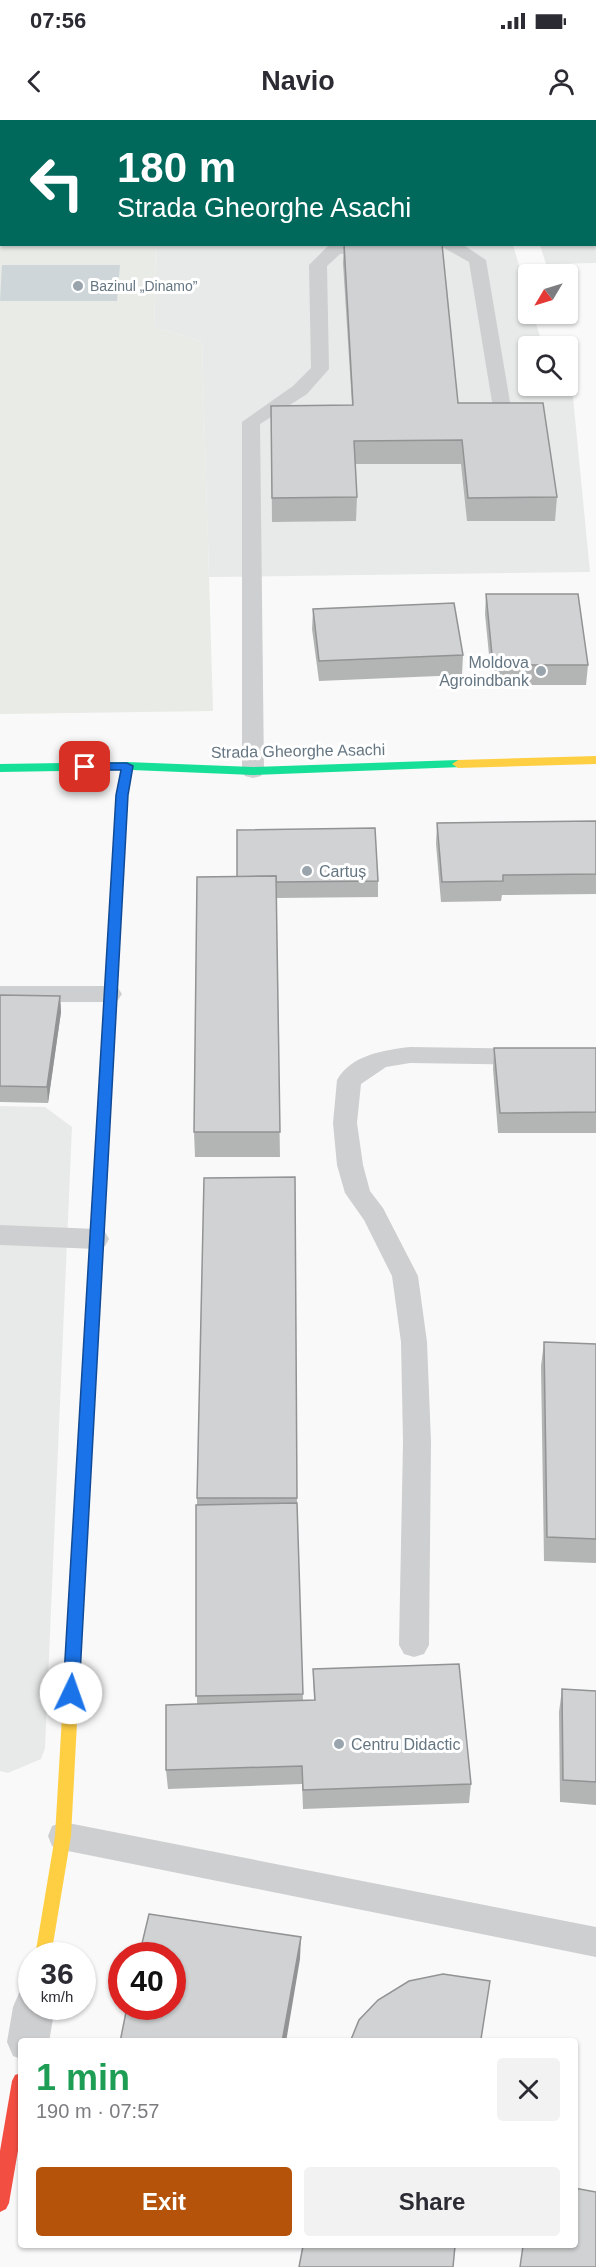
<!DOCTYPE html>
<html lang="en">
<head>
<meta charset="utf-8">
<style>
  body { margin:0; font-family:Helvetica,sans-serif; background:#f2f2f3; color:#2b2b33; height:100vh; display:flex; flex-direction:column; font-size:22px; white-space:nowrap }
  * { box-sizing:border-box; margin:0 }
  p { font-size:20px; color:#7c7c81 }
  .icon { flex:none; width:33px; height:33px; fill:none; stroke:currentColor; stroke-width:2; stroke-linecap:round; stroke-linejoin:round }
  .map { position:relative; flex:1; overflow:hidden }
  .sheet { position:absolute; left:18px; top:1918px; width:560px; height:210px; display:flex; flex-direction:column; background:#fff; border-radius:6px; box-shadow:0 2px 4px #0004 }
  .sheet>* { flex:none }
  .top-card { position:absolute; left:0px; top:0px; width:597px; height:126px; box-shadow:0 2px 4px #0004; background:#00695c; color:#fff; overflow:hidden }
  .needle { width:39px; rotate:232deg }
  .buttons { position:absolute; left:518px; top:144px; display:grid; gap:12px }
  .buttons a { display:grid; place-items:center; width:60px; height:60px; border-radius:6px; background:#fff; box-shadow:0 2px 4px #0004; font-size:30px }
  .speed { position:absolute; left:18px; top:1822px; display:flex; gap:12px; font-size:30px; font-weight:700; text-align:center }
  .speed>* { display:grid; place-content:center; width:78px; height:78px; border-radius:50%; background:#fff; box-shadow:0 2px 4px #0004; line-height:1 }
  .speed small { font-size:15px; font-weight:400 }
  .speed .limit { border:9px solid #d22; background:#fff; color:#111 }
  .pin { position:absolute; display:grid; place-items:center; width:51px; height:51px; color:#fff; margin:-26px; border-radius:12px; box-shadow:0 3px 9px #0006 }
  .me { position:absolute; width:66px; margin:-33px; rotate:3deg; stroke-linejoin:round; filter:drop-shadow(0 0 4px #0008) }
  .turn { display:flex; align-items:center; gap:21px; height:126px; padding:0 18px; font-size:27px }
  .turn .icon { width:78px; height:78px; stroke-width:2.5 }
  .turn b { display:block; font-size:42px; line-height:51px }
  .round { display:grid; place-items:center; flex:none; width:63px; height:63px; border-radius:6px; background:#f2f2f3 }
  .headline { display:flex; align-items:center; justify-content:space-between; height:102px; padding:0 18px }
  h1 { font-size:36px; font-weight:700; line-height:45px; color:#1e9e55 }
  .action { display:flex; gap:12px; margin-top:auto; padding:12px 18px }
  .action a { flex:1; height:69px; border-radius:6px; background:#b45309; color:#fff; font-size:24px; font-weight:700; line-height:69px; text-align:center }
  .action a+a { background:#f2f2f3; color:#2b2b33 }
  .status { display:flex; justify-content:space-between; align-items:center; height:42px; padding:0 30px; background:#fff; direction:ltr }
  .status svg { height:16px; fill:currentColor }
  header { display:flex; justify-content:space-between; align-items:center; height:78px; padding:0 18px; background:#fff; font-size:27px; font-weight:700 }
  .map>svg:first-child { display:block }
  .built { fill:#e8e9e9 }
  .green { fill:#e8ebe6 }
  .water { fill:#ced6d9 }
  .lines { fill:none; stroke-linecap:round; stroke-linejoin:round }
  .lane { fill:#cecfd0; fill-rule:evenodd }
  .street { fill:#cecfd0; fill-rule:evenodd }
  .fast { fill:#16e098; fill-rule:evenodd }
  .slow { fill:#ffcf43; fill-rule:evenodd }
  .jam { fill:#f24e42; fill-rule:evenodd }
  .wall { fill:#b3b5b5 }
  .shaded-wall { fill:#929394 }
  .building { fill:#d0d2d3; stroke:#929394; stroke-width:1.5 }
  .route { fill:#1a73e8; stroke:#114b97; stroke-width:1.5 }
  .poi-dot { fill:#99a4ac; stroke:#fff; stroke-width:2 }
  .labels { text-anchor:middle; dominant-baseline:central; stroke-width:6; stroke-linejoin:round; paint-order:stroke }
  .far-poi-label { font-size:14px; fill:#657683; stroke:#fff; text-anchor:start }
  .poi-label { font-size:16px; fill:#657683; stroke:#fff; text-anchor:start }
  .street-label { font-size:16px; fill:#657683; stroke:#fff }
</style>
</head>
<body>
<div class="status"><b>07:56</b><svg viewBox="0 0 49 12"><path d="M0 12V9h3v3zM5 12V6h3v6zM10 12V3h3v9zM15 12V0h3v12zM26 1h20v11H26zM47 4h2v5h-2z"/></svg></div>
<header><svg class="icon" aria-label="back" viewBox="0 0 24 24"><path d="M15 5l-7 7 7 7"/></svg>Navio<svg class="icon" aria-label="person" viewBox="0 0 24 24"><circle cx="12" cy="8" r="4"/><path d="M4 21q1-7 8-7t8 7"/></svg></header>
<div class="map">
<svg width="596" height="2147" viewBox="0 0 596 2147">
  <rect width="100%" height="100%" fill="#f9f9f9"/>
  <g class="built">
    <polygon points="596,56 596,143 546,144 540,125 596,124"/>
    <polygon points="157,125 513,125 528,176 528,194 533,194 543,226 528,226 528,266 572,267 590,452 209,457 202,221 154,207"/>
    <polygon points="0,986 45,987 72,1007 45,1628 41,1639 8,1653 0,1651"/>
  </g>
  <polygon class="green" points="0,106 2,124 157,125 154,207 202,221 213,591 0,594"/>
  <polygon class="water" points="2,145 120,145 117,181 0,181"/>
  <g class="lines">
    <g class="lane">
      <polygon points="436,124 428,129 340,134 327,146 329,249 307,274 260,304 264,651 261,656 253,658 245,656 242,651 242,302 293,266 311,248 309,145 329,125"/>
      <polygon points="437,124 462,124 486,140 511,288 509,292 495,292 493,288 469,142"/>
      <polygon points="0,866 110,866 118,868 122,874 118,880 110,882 0,882"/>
      <path d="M 410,927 L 596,930 L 596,946 L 410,943 L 386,947 L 361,964 L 357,1003 L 363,1045 L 370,1071 L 383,1088 L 418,1156 L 427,1222 L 431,1322 L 429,1525 L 424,1534 L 414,1537 L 404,1534 L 399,1525 L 403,1322 L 401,1222 L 392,1156 L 364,1100 L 345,1073 L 337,1045 L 333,1003 L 337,960 C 351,935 384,930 410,927 Z"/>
      <polygon points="0,1105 96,1109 105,1112 109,1119 105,1126 96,1129 0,1125"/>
      <polygon points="63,1702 596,1807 596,1837 63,1730 52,1726 48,1716 52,1706"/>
    </g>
    <polygon class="street" points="32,1868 32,1887 55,1887 49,1922 21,1922 21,1939 13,1936 7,1922 13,1887 19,1873"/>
    <polygon class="fast" points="458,640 462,641 464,644 462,647 253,655 132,650 128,675 119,838 113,842 107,838 116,675 121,650 0,652 0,644 127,642 253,647"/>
    <g class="slow">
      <polygon points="596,636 596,644 458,648 452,644 458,640"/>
      <polygon points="84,1333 89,1335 91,1339 71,1716 51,1836 35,1836 55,1716 77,1339 79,1335"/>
    </g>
    <g class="jam">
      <polygon points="113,834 119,838 91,1339 89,1343 84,1345 79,1343 77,1339 107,838"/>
      <polygon points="21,1953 21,2013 9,2083 6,2089 0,2092 0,2031 12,1961 15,1955"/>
    </g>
  </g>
  <g class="wall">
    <polygon points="509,0 596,0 596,25 596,2 511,2"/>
    <rect x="0" y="44" width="2" height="46"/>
    <polygon points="344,124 458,283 557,377 555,401 467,401 461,344 355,344 357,377 356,401 272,402 271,286 352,285 343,143"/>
    <polygon points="486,474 588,545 586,565 492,565 485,494"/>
    <polygon points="313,489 463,535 462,555 319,561 312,509"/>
    <polygon points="596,701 596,774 502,775 501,781 441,782 436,724 437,703"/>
    <polygon points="197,757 378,761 378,777 276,778 280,1037 195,1037 194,1012"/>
    <polygon points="0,875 60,876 61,892 48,983 0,982"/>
    <polygon points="494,928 596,928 596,1013 498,1013 493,949"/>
    <polygon points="295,1057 297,1383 303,1580 314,1580 313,1549 471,1664 469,1683 303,1689 302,1664 168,1669 166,1650 197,1584 197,1378"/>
    <polygon points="544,1222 596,1224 596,1443 544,1441 541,1246"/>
    <polygon points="562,1569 596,1571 596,1685 560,1682 559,1592"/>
  </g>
  <g class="shaded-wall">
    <polygon points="60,876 61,892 48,983 47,967"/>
    <polygon points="301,1817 300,1839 286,1922 282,1922"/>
  </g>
  <g class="building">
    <polygon points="543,0 596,0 596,3 596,2 545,2"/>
    <rect x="0" y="44" width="2" height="28"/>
    <polygon points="344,124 442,124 458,283 543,283 557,377 468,378 462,320 354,321 357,377 272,378 271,286 353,285"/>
    <polygon points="486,474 578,474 588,545 493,545"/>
    <polygon points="454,483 463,535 319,541 313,489"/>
    <polygon points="596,701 596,754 503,755 503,761 442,762 437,703"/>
    <polygon points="375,708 378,761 276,762 276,756 237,757 237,710"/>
    <polygon points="276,756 280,1012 194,1012 197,757"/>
    <polygon points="0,875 60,876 47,967 0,966"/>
    <polygon points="494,928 596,928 596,992 500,993"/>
    <polygon points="295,1057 297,1378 197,1378 204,1058"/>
    <polygon points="544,1222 596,1224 596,1419 547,1417"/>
    <polygon points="297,1383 303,1574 196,1576 196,1385"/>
    <polygon points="459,1544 471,1664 303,1670 302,1646 166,1650 166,1585 315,1580 313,1549"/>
    <polygon points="562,1569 596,1571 596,1662 563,1660"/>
    <polygon points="149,1794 301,1817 282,1922 120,1922 127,1887 172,1887 172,1836 139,1836"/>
    <polygon points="443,1854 490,1861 481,1919 492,1922 350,1922 359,1900 378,1880 409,1861"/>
    <polygon points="574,2068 596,2072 596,2147 520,2147 523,2126 574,2126"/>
    <polygon points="303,2126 455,2126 453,2147 299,2147"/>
  </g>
  <polygon class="route" points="85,643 127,643 133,646 128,675 79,1573 77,1578 71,1580 65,1578 63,1573 116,675 121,650 81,650 81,644"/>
  <g class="poi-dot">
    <circle cx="78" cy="166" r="6"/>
    <circle cx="541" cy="551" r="6"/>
    <circle cx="307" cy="751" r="6"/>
    <circle cx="339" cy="1624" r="6"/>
  </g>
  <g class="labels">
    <g class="far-poi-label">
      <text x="90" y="166">Bazinul „Dinamo”</text>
    </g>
    <g class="poi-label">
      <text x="529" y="542" text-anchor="end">Moldova<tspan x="529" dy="18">Agroindbank</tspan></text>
      <text x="319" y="751">Cartuș</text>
      <text x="351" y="1624">Centru Didactic</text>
    </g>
    <g class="street-label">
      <text transform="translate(298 631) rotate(-1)">Strada Gheorghe Asachi</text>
    </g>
  </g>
</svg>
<div class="buttons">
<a><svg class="needle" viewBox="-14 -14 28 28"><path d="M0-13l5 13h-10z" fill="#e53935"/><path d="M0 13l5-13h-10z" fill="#7c7c81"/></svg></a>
<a><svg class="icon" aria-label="search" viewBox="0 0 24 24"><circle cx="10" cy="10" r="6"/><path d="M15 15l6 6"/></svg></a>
</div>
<div class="speed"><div>36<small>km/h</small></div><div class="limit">40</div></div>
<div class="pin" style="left:85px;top:647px;background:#d93025"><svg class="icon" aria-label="arrive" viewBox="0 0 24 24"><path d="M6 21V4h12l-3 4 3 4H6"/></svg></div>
<svg class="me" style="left:71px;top:1573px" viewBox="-20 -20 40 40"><circle r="19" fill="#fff"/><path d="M0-13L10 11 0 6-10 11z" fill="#1a73e8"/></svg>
<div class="top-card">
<div class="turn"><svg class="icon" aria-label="left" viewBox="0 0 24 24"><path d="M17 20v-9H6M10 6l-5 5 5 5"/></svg><div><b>180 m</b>Strada Gheorghe Asachi</div></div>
</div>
<section class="sheet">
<div class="headline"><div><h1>1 min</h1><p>190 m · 07:57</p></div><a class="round"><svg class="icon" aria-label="close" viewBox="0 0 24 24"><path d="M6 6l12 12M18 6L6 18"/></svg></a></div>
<div class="action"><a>Exit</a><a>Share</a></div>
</section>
</div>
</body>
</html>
